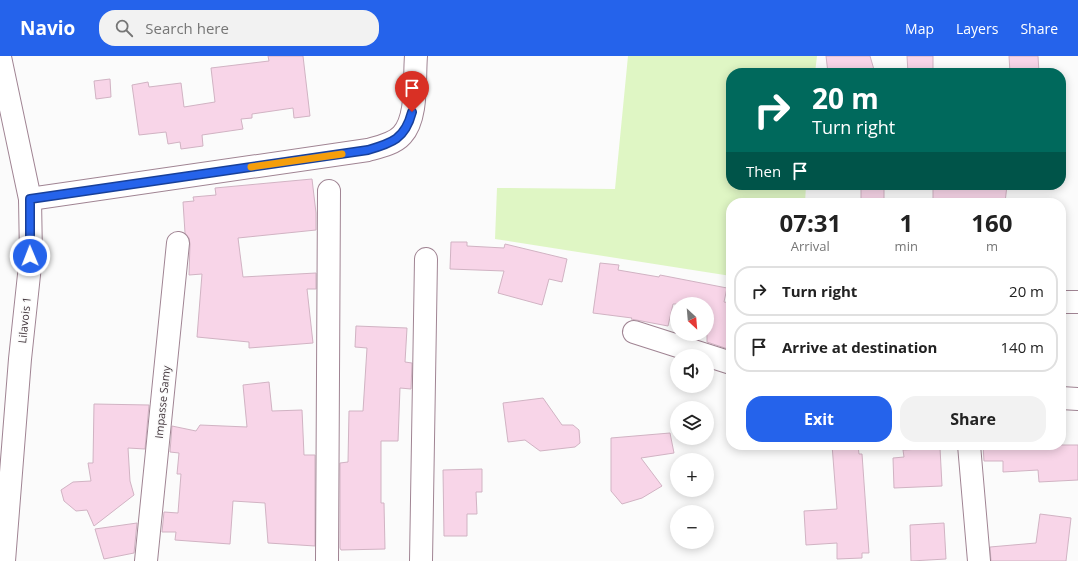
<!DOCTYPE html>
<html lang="en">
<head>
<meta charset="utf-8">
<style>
  body { margin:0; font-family:"Open Sans",sans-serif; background:#f2f2f2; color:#222; height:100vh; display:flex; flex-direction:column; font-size:15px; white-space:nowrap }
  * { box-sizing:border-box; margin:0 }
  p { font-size:13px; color:#767676 }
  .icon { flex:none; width:22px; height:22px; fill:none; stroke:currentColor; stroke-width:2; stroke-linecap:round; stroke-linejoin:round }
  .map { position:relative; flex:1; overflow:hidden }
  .drawer { position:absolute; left:726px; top:142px; width:340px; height:252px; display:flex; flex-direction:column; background:#fff; border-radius:16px; box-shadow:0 2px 10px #0003 }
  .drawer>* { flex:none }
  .guide { position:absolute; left:726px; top:12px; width:340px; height:122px; border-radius:16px; box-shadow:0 2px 10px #0003; background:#00695c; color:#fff; overflow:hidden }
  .needle { width:26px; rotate:154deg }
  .controls { position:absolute; left:670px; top:241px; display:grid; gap:8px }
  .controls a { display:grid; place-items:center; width:44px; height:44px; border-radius:50%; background:#fff; box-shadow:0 2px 10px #0003; font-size:20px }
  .pin { position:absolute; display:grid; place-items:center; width:34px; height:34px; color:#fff; margin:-41px -17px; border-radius:50% 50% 50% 0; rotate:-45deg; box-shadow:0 0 4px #0007 }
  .pin .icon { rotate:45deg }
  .me { position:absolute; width:44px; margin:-22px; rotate:359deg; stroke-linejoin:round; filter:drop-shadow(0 0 3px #0008) }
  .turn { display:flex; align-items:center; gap:14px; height:84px; padding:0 20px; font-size:18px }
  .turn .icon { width:52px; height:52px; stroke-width:2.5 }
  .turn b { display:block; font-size:28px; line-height:34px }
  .then { display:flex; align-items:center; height:38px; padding:0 20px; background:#0003; gap:8px; font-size:15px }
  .eta { display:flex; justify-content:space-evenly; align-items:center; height:68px; text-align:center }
  .eta b { font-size:24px; font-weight:700; line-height:28px }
  .button { display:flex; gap:8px; margin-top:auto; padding:8px 20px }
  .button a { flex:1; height:46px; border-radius:16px; background:#2563eb; color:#fff; font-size:16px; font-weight:700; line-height:46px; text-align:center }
  .button a+a { background:#f2f2f2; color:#222 }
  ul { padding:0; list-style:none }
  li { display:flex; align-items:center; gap:12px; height:50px; margin:0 8px 6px; padding:0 12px; border:2px solid #e0e0e0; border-radius:16px }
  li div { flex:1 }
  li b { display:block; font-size:15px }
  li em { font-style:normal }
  header { display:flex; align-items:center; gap:24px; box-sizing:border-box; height:56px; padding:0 20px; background:#2563eb; color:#fff }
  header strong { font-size:19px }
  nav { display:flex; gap:22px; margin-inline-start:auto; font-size:14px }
  .search { width:280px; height:36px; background:#f2f2f2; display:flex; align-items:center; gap:10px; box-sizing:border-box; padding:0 14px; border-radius:16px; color:#767676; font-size:15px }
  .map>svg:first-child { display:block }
  .green { fill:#dff6c4 }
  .building { fill:#f8d5e8; stroke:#d1b3c3 }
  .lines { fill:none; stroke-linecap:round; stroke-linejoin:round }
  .minor-casing { stroke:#a08493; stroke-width:24 }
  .minor { stroke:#fff; stroke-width:22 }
  .route-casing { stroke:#184099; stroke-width:10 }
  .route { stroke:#2563eb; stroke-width:7 }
  .slow { stroke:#f59e0b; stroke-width:7 }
  .labels { text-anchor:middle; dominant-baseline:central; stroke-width:3; stroke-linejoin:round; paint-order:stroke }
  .street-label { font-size:11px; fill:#41353b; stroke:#fbfbfb }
</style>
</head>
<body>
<header>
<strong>Navio</strong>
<div class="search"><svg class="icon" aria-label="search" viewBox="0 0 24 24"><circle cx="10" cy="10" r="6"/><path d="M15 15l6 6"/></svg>Search here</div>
<nav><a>Map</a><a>Layers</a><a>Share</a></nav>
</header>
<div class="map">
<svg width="1078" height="505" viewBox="0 0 1078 505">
  <rect width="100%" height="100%" fill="#fbfbfb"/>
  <polygon class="green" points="628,0 817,0 815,17 731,17 731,129 806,129 805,147 731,147 731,220 495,183 497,132 615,133"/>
  <g class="building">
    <polygon points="268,0 303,0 310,60 294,62 293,52 252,58 252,62 241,63 243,73 202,79 203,90 181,93 180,86 168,88 166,76 139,79 132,29 148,26 149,31 181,27 184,51 215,46 211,12 269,5"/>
    <polygon points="826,0 870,0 875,17 828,17"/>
    <polygon points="907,0 933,0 933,17 908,17"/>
    <polygon points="1009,0 1038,0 1039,17 1010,17"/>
    <polygon points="110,23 111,41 96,43 94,25"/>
    <polygon points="312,123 316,157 316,174 238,182 243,221 316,217 316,233 307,233 313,287 249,292 249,286 197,281 202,218 189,219 190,188 189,182 185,177 183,146 194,145 193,141 216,139 215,132"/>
    <rect x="861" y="129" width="23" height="18"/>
    <polygon points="933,129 1007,129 1005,147 933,147"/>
    <polygon points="451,186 467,186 467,190 504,192 505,188 567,203 562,226 549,223 542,249 498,237 504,215 450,213"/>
    <polygon points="600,207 619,209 618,214 659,221 660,219 727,232 724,246 731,247 731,294 707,286 707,248 673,248 668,270 631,263 632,262 593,257"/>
    <polygon points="356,270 407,272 405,306 412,307 411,333 400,332 398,385 381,385 381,447 384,447 385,493 341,494 340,492 340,407 348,406 349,355 363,355 367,292 355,291"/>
    <polygon points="269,326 272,355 302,354 304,399 315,399 315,490 268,487 265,447 233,445 230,488 175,484 176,476 162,476 164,456 178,457 181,418 177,418 179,397 170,396 172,370 196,375 200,369 247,371 243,329"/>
    <polygon points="543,342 562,369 573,369 579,374 580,387 575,391 540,395 525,384 508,386 503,347"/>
    <polygon points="94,348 149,349 145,393 128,392 130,425 134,439 94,470 87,454 76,455 64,445 61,434 73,426 91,425 88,407 93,407"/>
    <polygon points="670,377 674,397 641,402 662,430 642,442 622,448 611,435 611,382"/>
    <polygon points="832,389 858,389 859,398 862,398 869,497 862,497 862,502 837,503 837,487 806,489 804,455 837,453"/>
    <polygon points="983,389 1078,389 1078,424 1039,426 1038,414 1003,416 1003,405 984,405"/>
    <polygon points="940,392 942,430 894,432 893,402 904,401 903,394"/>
    <polygon points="482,413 482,436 476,436 477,458 467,458 467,480 444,480 443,414"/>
    <polygon points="1040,458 1071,462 1066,505 991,505 990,491 1036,487"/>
    <polygon points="137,467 134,497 104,503 95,473"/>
    <polygon points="944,467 946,503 911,505 910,469"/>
  </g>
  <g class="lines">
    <g class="minor-casing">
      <g id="minor">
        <polyline points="0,1 30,143 31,200 20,303 4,505"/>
        <path d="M 30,143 L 368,94 C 379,91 394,88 402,79 C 418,62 414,23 416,0"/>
        <polyline points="1061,246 1078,246"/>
        <polyline points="634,276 731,307"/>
        <polyline points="1061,342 1078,343"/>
        <polyline points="969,389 979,505"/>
        <polyline points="146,505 178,187"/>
        <polyline points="327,505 329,135"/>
        <polyline points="421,505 426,203"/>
      </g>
    </g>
    <use href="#minor" class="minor"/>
  </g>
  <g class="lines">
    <g class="route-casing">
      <path id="route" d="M 30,200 L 30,143 L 368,94 C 392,87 405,83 412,56"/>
    </g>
    <use href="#route" class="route"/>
    <polyline class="slow" points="251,111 342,98"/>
  </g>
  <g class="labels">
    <g class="street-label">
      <text transform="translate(24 264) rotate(-84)">Lilavois 1</text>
      <text transform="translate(162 346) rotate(-84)">Impasse Samy</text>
    </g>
  </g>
</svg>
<div class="controls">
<a><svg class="needle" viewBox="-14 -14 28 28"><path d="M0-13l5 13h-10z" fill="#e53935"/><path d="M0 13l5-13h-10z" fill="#767676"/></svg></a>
<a><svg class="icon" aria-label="sound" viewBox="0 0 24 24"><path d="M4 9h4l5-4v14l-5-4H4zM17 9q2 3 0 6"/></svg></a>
<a><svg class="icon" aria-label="layers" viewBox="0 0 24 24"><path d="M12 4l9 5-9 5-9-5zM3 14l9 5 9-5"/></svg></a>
<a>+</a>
<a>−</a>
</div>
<div class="pin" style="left:412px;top:56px;background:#d93025"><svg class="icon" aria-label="arrive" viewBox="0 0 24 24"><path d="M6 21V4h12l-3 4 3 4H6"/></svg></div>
<svg class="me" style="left:30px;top:200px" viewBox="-20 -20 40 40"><circle r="17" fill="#2563eb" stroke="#fff" stroke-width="3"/><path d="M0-11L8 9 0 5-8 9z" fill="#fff"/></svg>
<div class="guide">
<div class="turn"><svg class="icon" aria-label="right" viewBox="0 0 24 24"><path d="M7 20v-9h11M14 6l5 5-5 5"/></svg><div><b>20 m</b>Turn right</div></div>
<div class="then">Then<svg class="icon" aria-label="arrive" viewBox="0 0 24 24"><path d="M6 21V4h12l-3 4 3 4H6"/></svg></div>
</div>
<section class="drawer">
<div class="eta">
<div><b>07:31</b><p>Arrival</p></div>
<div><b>1</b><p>min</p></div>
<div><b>160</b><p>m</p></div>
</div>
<ul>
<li><svg class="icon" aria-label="right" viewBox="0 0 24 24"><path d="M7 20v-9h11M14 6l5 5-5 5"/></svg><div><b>Turn right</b></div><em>20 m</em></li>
<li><svg class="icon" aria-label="arrive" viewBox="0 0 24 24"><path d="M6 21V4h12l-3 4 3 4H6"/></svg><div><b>Arrive at destination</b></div><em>140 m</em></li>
</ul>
<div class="button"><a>Exit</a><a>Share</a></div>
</section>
</div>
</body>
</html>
